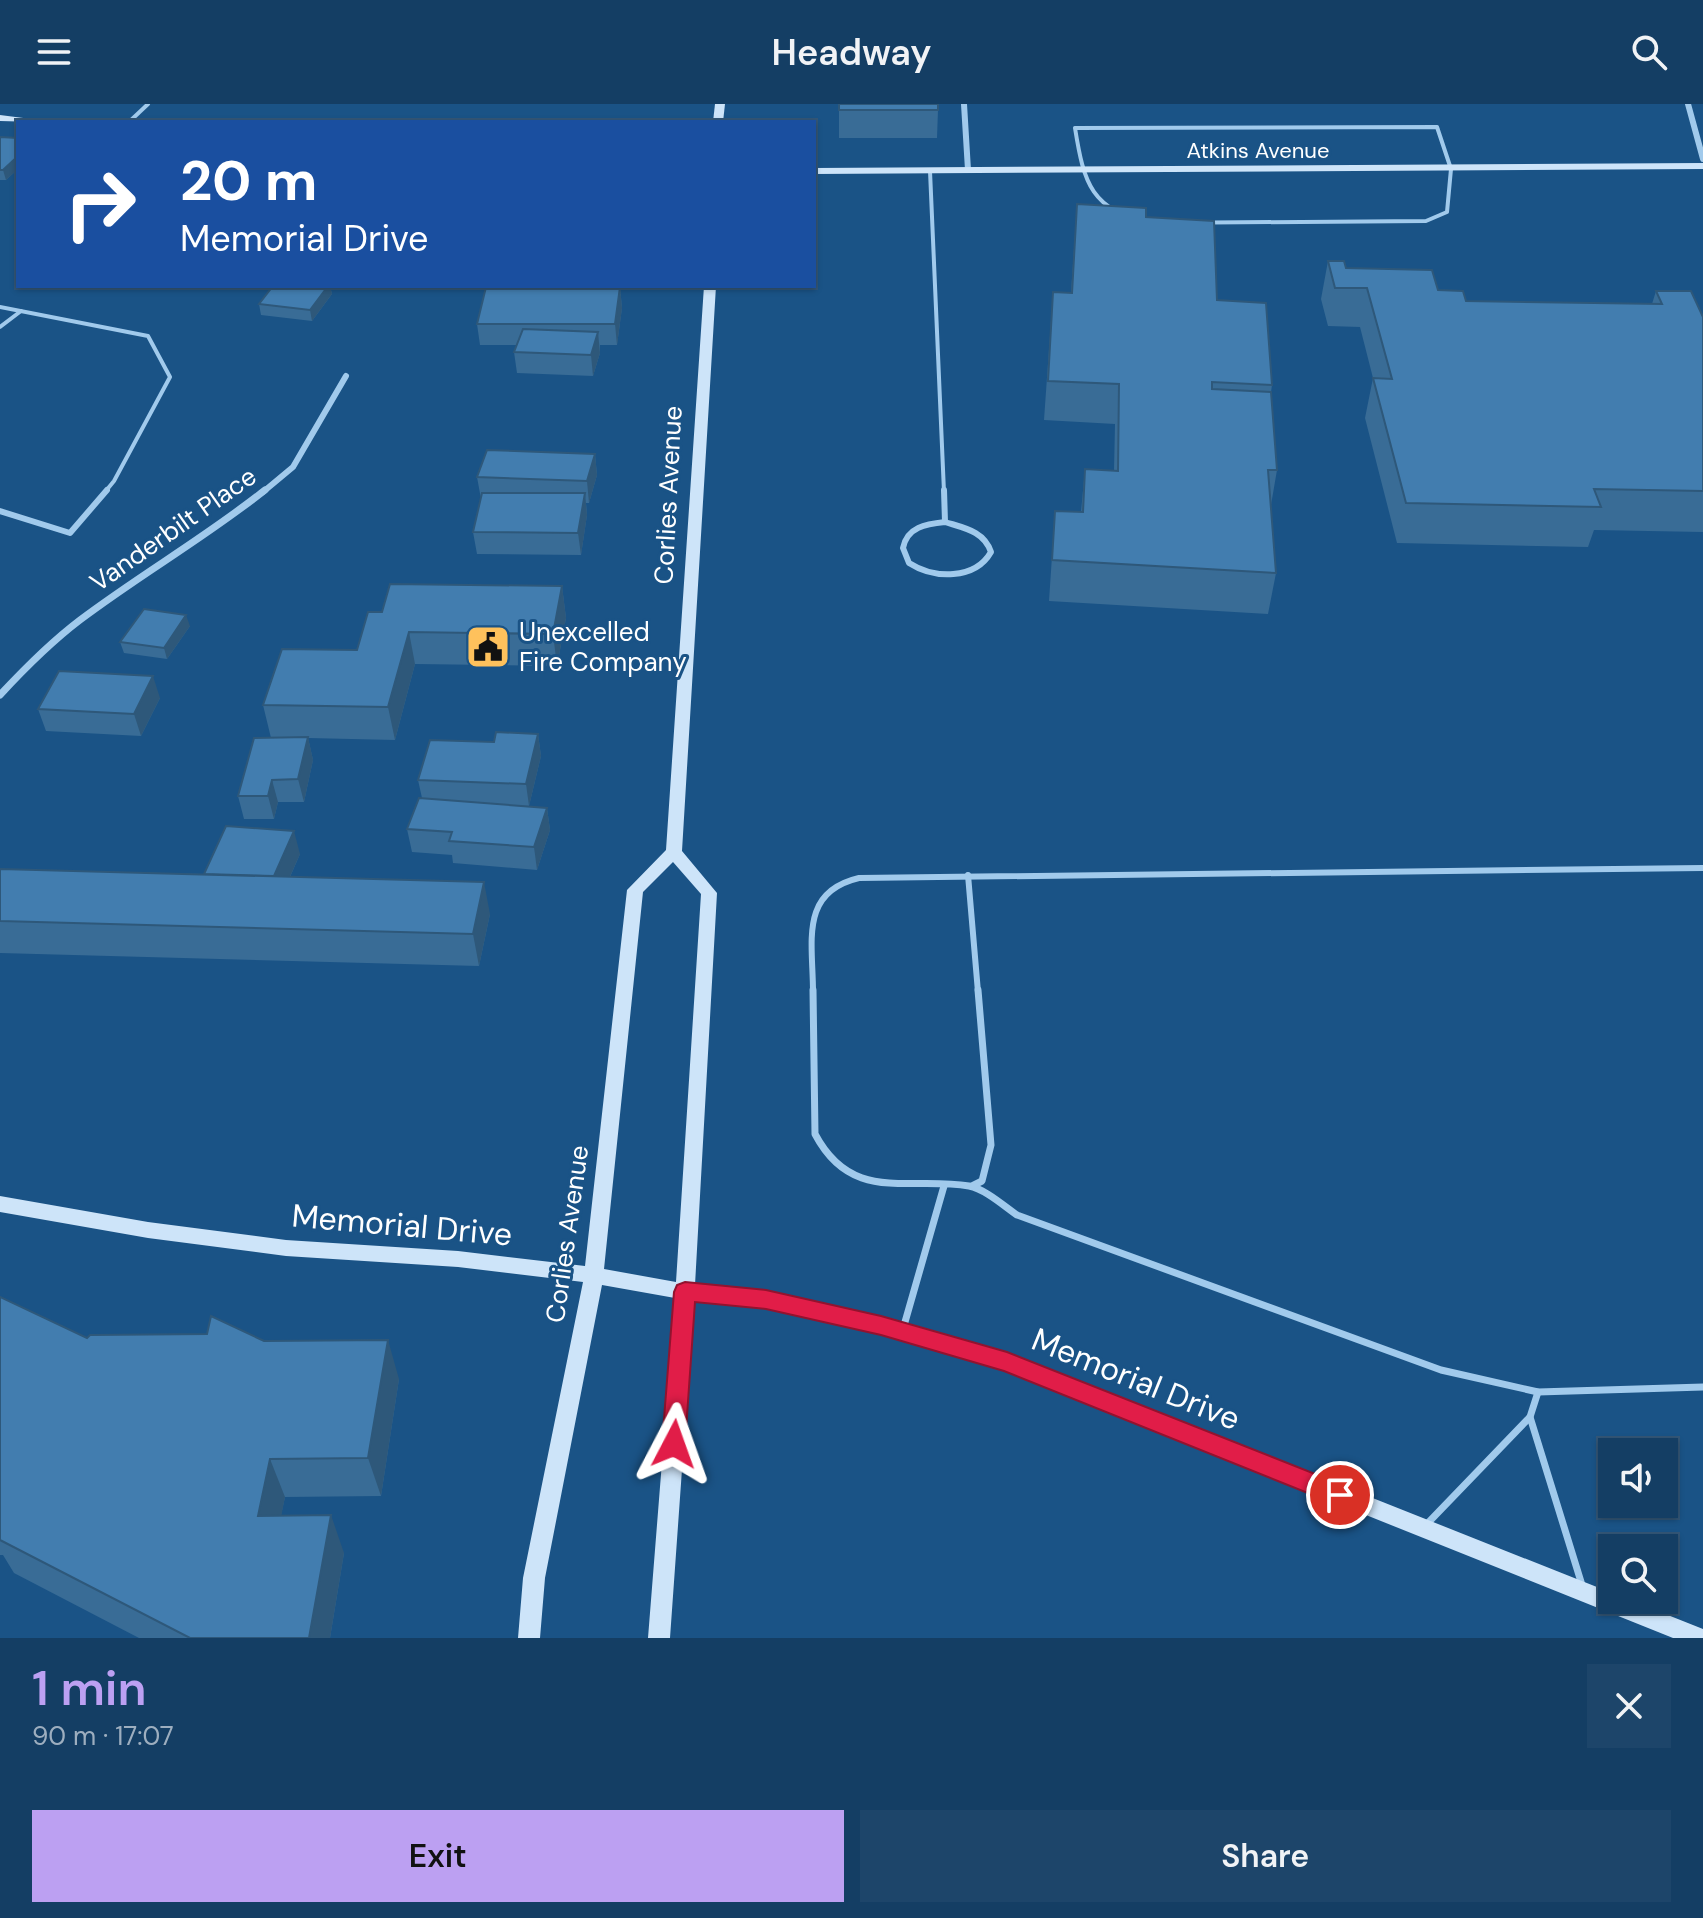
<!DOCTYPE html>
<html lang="en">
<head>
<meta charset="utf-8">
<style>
  body { margin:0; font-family:"DM Sans",sans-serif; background:#1d456a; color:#f1f3f6; height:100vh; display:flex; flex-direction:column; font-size:30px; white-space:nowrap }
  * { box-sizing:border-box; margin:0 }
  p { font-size:26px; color:#9daebf }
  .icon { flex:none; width:44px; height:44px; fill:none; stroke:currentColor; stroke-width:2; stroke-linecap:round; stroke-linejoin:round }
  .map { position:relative; height:1534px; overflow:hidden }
  .side { display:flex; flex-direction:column; background:#143e64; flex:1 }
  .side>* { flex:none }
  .banner { position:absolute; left:16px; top:16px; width:800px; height:168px; border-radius:0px; box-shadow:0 2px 6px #0004,0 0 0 2px #335778; background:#1a4fa0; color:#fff; overflow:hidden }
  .controls { position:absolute; left:1598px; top:1334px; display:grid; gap:16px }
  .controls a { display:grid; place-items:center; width:80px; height:80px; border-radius:0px; background:#143e64; box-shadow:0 2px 6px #0004,0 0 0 2px #335778; font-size:40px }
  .pin { position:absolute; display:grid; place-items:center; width:68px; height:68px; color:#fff; margin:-34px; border:4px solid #fff; border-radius:50%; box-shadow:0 2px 8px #0007 }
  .me { position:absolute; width:88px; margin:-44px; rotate:4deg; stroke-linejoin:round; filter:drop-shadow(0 0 6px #0008) }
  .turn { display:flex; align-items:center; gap:28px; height:168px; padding:0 32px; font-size:36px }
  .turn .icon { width:104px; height:104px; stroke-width:2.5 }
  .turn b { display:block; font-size:56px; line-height:68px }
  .round { display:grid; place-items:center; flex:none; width:84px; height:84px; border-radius:0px; background:#1d456a }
  .overview { display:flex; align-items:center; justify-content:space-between; height:136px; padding:0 32px }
  h1 { font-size:48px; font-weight:600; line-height:60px; color:#bca0f2 }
  .button { display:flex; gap:16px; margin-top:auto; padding:16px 32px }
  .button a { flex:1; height:92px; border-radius:0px; background:#bca0f2; color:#111; font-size:32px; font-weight:600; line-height:92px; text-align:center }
  .button a+a { background:#1d456a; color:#f1f3f6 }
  header { display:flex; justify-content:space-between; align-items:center; height:104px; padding:0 32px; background:#143e64; font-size:36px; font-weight:600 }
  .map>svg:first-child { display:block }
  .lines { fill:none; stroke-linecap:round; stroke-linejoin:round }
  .lane-far2 { stroke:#a1caec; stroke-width:4 }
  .lane-far1 { stroke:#a1caec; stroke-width:6 }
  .lane { stroke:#a1caec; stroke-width:7 }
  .street-far1 { stroke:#a1caec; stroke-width:6 }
  .street { stroke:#a1caec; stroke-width:7 }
  .secondary { fill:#cde4f9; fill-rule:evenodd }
  .wall { fill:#396c96 }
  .shaded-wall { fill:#2e587a }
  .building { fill:#427daf; stroke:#2e587a; stroke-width:2 }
  .route { fill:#e11d48; stroke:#92132f; stroke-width:2 }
  .labels { text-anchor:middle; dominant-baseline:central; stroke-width:6; stroke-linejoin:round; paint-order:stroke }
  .far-street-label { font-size:22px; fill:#fff; stroke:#1a5386 }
  .street-label { font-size:26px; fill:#fff; stroke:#1a5386 }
  .poi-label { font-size:26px; fill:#fff; stroke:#1a5386; text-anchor:start }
  .near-street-label { font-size:32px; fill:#fff; stroke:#1a5386 }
</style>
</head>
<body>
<header><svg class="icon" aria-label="menu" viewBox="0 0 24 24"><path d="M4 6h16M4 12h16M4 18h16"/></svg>Headway<svg class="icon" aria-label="search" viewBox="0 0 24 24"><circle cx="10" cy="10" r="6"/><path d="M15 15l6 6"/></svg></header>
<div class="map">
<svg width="1703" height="1534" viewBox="0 0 1703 1534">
  <rect width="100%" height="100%" fill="#1a5386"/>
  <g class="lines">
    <g class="lane-far2">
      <polyline points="129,18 148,0"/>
      <path d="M 1437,23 L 1451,65 L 1447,108 L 1426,117 L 1151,119 C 1091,106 1084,80 1075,24 Z"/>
      <polyline points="930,67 944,388"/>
      <polyline points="0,203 148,232 170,273 114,377 105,388"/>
      <polyline points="0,223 21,207"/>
    </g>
    <g class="lane-far1">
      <polyline points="944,386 945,418"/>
      <polyline points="0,407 70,429 107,386"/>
      <path d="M 945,418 C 964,424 984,427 991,448 C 975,476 934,475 909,459 L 903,444 C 907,423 926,420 945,418 Z"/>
      <polyline points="968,771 978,888"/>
      <path d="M 813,888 C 813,838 799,788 859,774 L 1703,764"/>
    </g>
    <g class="lane">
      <path d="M 813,886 L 815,1030 C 852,1100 908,1072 969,1082 C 985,1085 1004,1102 1017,1111 L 1441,1266 L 1538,1288 L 1703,1283"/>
      <polyline points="972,1082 982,1077 991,1041 978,886"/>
      <polyline points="903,1225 944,1082"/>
      <polyline points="1530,1313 1582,1481"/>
      <polyline points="1426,1421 1530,1313 1538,1288"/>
    </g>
    <g class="street-far1">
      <polyline points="964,0 968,66"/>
      <polyline points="1688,0 1703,55"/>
      <polyline points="263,388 293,363 346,272"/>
    </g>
    <path class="street" d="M 0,591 C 25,564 51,538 80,516 C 141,470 206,433 265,386"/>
    <g class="secondary">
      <polygon points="715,0 725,0 723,18 713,18"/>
      <polygon points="0,11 31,15 36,18 0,17"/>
      <polygon points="1703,59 1703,65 814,70 814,64"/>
      <path d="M 704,182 L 716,182 L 682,747 L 717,789 L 695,1181 L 766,1187 L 881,1213 L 1007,1249 L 1612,1489 L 1612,1496 L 1630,1496 L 1703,1525 L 1703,1534 L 1673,1534 L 1004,1266 L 881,1229 L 766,1203 L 694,1197 L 670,1534 L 648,1534 L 675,1194 L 602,1181 L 545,1474 L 540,1534 L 518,1534 L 523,1474 L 583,1178 L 458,1163 L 286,1152 L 148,1134 L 0,1108 L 0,1092 L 148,1118 L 286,1136 L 458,1147 L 585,1162 L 627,786 L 666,746 ZM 673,758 L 701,790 L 676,1178 L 604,1165 L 643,788 Z"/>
    </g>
  </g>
  <g class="wall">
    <polygon points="839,0 938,6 937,34 839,34"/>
    <polygon points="0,33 18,34 18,65 6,76 0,76"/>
    <polygon points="1077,100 1146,113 1217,196 1272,281 1271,288 1277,366 1271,401 1276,469 1268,510 1049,497 1055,407 1081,408 1085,365 1114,367 1115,320 1044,316 1053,188 1071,189"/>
    <polygon points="1328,157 1346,164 1438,186 1466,197 1652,200 1656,187 1703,213 1703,428 1594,426 1588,443 1397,439 1365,314 1373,274 1360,223 1328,222 1321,195"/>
    <polygon points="273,182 330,182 332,190 312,217 261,211 259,200"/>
    <polygon points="620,183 622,204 617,241 600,241 600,249 593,272 517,269 514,248 517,241 480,241 477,220"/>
    <polygon points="595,350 597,371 589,399 586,399 587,411 581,451 477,450 473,428 481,395 477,373"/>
    <polygon points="562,482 566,514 557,562 415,560 395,636 308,634 313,656 304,698 278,698 274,715 244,715 238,692 271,634 263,601 357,546 382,508"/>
    <polygon points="190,522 167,555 124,549 120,538"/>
    <polygon points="160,594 141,632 46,627 38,605"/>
    <polygon points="538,630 541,652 529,702 547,704 550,726 537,766 453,759 452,751 412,748 407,725 422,694 418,676 494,638"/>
    <polygon points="300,750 290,773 490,810 479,862 0,849 0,765 204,770"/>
    <polygon points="0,1193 87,1234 264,1237 399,1275 381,1392 285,1393 281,1411 344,1449 330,1534 139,1534 14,1469 3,1451 0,1451"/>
  </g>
  <g class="shaded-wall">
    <polygon points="18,52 18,65 6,76 3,66"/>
    <polygon points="328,182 330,182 332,190 312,217 310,206"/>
    <polygon points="620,183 622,204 617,241 615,220"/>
    <polygon points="598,228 600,249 593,272 591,251"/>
    <polygon points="595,350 597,371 589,399 587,377"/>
    <polygon points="585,389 587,411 581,451 578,429"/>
    <polygon points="562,482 566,514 557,562 553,530"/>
    <polygon points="186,511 190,522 167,555 164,544"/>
    <polygon points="409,528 415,560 395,636 388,603"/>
    <polygon points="153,572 160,594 141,632 134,610"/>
    <polygon points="538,630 541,652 529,702 526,680"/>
    <polygon points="308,633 313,656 304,698 298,675"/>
    <polygon points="272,676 278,698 274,715 268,692"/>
    <polygon points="547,704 550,726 537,766 534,743"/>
    <polygon points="294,727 300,750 277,802 271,780"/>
    <polygon points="484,778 490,810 479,862 473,830"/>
    <polygon points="388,1236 399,1275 381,1392 368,1354"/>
    <polygon points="270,1355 285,1393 274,1449 258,1412"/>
    <polygon points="331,1411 344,1449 330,1534 309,1534"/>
  </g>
  <g class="building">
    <rect x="839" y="0" width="99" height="6"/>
    <polygon points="0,33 18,34 18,52 3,66 0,66"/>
    <polygon points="1077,100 1146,104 1146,113 1214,117 1217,196 1266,199 1272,281 1212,278 1212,285 1271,288 1277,366 1268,366 1276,469 1052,456 1055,407 1083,408 1085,365 1118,367 1119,280 1048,277 1053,188 1072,189"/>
    <polygon points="1328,157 1344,157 1346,164 1432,166 1438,186 1463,187 1466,197 1662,200 1656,187 1691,187 1703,213 1703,387 1594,385 1601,403 1406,399 1373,274 1392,275 1367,184 1335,184"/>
    <polygon points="273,182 328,182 310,206 259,200"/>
    <polygon points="486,183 620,183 615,220 477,220"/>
    <polygon points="523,225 598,228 591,251 514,248"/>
    <polygon points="487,346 595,350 587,377 477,373"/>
    <polygon points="482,389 585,389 578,429 473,428"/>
    <polygon points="390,480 562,482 553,530 409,528 388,603 263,601 282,545 357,546 368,508 382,508"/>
    <polygon points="144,505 186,511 164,544 120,538"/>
    <polygon points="59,567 153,572 134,610 38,605"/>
    <polygon points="496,628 538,630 526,680 418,676 430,636 494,638"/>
    <polygon points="308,633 298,675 272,676 268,692 238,692 254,634"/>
    <polygon points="419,694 547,704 534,743 449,737 452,728 407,725"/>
    <polygon points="226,722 294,727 274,772 204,770"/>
    <polygon points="0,765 484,778 473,830 0,817"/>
    <polygon points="0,1193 87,1234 90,1231 207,1230 211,1212 264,1237 388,1236 368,1354 270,1355 258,1412 331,1411 309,1534 190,1534 0,1436"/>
  </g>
  <polygon class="route" points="685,1178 766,1186 881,1212 1007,1248 1348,1383 1352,1391 1348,1399 1340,1402 1004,1267 881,1231 766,1205 695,1198 685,1340 682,1348 674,1351 665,1348 662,1340 674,1188 677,1181"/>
  <defs>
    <g id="civic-square" transform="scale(2.3)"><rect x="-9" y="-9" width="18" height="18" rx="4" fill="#fec15c" stroke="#1a5386"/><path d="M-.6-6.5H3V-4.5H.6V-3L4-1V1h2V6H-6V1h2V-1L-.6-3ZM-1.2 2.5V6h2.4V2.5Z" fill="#111"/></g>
  </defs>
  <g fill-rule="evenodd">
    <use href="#civic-square" x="488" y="543"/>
  </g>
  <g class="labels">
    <g class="far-street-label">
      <text x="1258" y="46">Atkins Avenue</text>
    </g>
    <g class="street-label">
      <text transform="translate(668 391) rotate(-87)">Corlies Avenue</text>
      <text transform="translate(173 425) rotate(-35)">Vanderbilt Place</text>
      <text transform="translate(567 1130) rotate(-82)">Corlies Avenue</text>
    </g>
    <g class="poi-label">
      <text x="519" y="528">Unexcelled<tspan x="519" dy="30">Fire Company</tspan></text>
    </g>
    <g class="near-street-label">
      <text transform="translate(402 1121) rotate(5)">Memorial Drive</text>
      <text transform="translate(1136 1275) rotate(22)">Memorial Drive</text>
    </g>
  </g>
</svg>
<div class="controls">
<a><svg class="icon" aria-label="sound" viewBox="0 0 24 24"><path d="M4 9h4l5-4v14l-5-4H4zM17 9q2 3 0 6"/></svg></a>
<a><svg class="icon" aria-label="search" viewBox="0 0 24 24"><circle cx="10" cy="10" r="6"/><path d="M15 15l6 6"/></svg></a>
</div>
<div class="pin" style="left:1340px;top:1391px;background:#d93025"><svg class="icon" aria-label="arrive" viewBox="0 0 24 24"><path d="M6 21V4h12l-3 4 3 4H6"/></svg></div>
<svg class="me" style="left:674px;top:1340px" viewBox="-20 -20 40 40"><path d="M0-17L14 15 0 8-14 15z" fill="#e11d48" stroke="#fff" stroke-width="4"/></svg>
<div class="banner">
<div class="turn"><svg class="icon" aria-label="right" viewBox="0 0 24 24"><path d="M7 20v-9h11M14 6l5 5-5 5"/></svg><div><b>20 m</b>Memorial Drive</div></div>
</div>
</div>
<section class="side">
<div class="overview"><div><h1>1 min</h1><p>90 m · 17:07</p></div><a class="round"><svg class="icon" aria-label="close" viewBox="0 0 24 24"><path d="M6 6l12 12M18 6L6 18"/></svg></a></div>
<div class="button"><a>Exit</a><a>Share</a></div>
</section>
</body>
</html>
